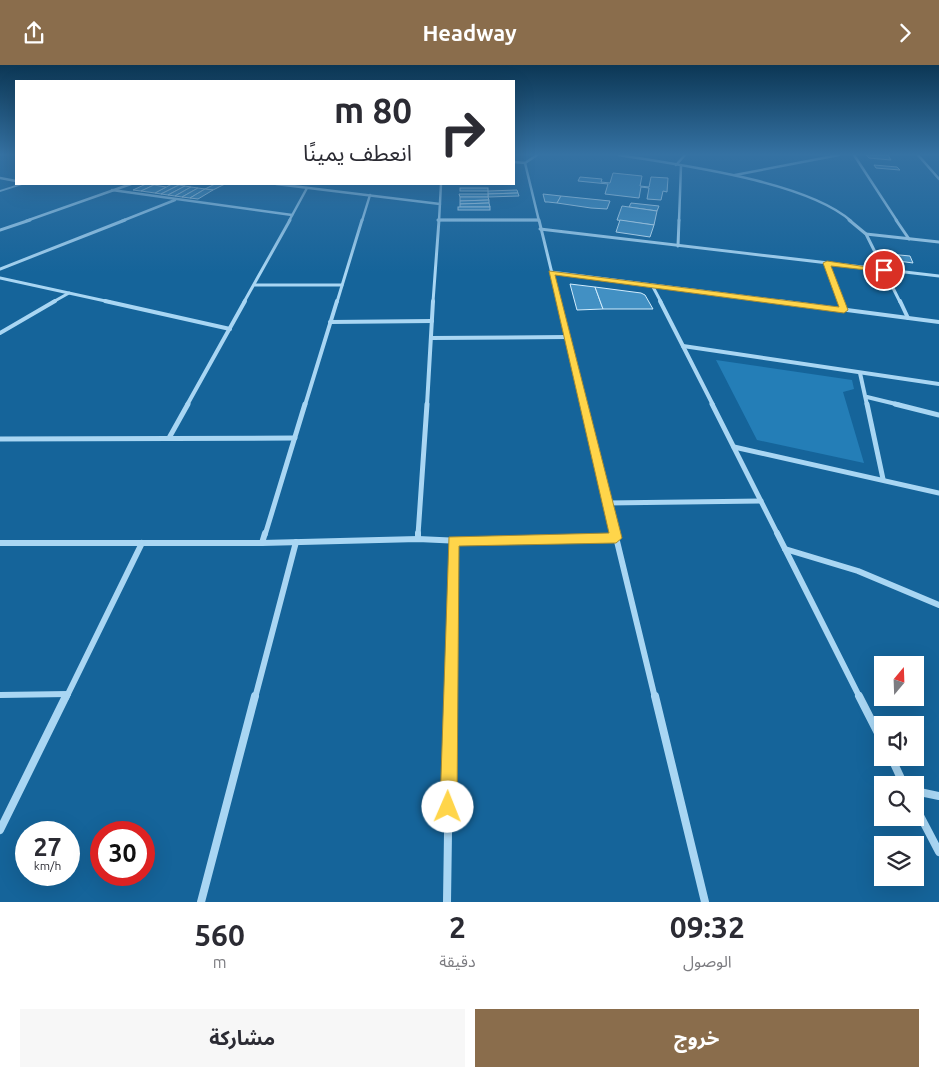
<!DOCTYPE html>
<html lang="ar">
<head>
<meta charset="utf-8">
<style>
  body { margin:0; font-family:Ubuntu,"Noto Sans Arabic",sans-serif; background:#f7f7f7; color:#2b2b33; direction:rtl; height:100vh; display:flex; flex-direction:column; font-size:19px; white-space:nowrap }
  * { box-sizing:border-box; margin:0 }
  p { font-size:16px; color:#7c7c81 }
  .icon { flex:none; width:28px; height:28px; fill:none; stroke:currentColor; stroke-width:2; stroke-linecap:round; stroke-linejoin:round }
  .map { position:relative; height:837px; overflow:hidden; direction:ltr }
  .details { display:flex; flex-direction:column; background:#fff; flex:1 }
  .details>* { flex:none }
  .banner { position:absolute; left:15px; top:15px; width:500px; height:105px; border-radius:0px; box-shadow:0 5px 20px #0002; direction:rtl; background:#fff; color:#2b2b33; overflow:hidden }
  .needle { width:32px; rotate:19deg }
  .tools { position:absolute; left:874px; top:591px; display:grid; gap:10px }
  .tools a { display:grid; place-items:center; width:50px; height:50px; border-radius:0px; background:#fff; box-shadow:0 5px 20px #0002; font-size:25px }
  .speed { position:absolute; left:15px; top:756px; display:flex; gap:10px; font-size:25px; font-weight:700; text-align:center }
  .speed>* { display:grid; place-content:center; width:65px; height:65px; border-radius:50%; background:#fff; box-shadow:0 5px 20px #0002; line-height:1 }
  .speed small { font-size:12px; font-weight:400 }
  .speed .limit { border:8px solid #d22; background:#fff; color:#111 }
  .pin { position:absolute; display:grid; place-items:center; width:42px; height:42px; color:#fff; margin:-21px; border:2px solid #fff; border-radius:50%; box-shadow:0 1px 5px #0007 }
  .me { position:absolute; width:55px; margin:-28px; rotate:1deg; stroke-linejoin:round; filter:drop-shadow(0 0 4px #0008) }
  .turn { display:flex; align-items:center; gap:18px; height:105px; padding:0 20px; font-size:22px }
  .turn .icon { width:65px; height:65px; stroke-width:2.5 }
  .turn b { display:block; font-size:35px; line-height:42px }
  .eta { display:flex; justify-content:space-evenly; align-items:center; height:85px; text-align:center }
  .eta b { font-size:30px; font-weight:700; line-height:35px }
  .cta { display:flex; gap:10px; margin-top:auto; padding:10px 20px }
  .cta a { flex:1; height:58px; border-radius:0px; background:#8a6d4c; color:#fff; font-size:20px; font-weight:700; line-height:58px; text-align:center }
  .cta a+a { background:#f7f7f7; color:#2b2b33 }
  header { display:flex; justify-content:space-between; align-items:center; height:65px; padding:0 20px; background:#8a6d4c; color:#fff; font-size:22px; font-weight:700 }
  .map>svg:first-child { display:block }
  .green { fill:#247eb7 }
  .building { fill:#4290c3; stroke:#d1ecfd }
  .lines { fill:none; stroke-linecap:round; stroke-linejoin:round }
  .minor-far5 { stroke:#a9d6f3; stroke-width:2.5 }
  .minor-far4 { stroke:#a9d6f3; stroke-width:3 }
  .minor-far3 { stroke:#a9d6f3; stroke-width:4 }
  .minor-far2 { stroke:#a9d6f3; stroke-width:5 }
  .minor-far1 { stroke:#a9d6f3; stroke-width:6 }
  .minor { stroke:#a9d6f3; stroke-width:8 }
  .tertiary { fill:#a9d6f3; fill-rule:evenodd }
  .route { fill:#ffd54a; stroke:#a68a30 }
</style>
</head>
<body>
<header><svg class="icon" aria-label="forward" viewBox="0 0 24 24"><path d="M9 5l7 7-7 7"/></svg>Headway<svg class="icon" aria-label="share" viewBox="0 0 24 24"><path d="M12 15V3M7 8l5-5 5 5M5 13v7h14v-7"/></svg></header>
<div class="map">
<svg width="939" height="837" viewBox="0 0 939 837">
  <rect width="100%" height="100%" fill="#15649a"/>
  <polygon class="green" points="716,295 852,315 854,324 843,327 864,398 757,375"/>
  <g class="building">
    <polygon points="866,90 888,90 891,95 869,93"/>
    <polygon points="874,100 897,102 900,105 876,103"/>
    <polygon points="613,108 642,111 640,121 649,122 651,112 668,113 667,127 663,126 661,135 647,134 649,123 641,122 639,133 605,129 608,119 578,116 580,112 602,114 601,117 610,118"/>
    <polygon points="146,119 154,120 141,126 133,125"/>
    <polygon points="172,119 179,120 161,129 155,128"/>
    <polygon points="215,119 225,119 213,125 205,124"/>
    <polygon points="154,120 166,122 155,128 141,126"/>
    <polygon points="179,120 185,121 168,130 161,129"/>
    <polygon points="185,121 191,122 175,131 168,130"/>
    <polygon points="191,122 198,123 182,132 175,131"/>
    <polygon points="198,123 205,124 190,133 182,132"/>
    <rect x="460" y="123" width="28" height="3"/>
    <polygon points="205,124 213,125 198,134 190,133"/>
    <polygon points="517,125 518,128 488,129 488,126"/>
    <polygon points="518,128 519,131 488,132 488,129"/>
    <polygon points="459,129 488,129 488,132 460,132"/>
    <polygon points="543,129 561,131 557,138 548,137 545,137"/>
    <polygon points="561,131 610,136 607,144 591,143 557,138"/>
    <polygon points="460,132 488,132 489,135 460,136"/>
    <polygon points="489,135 489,138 460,139 460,136"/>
    <polygon points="489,138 490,142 460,142 460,139"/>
    <polygon points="631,138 659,141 657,146 629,142"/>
    <polygon points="622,141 657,146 654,160 617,155"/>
    <rect x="458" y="142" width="32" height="3"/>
    <polygon points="620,155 654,160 650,172 616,167"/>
    <polygon points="889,189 910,191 913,198 891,195"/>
    <polygon points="570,219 595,222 603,244 577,245"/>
    <polygon points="595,222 641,228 645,230 653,244 603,244"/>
  </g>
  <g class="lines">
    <g class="minor-far5">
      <path d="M 619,90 C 679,100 806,116 851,156"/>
      <polyline points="854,90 897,156"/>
      <polyline points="918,90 939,114"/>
      <polyline points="514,97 525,98 537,90"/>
      <polyline points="525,98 539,156"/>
      <polyline points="676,100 685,90"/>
      <polyline points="735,110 839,90"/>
      <polyline points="0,113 16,116"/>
      <polyline points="276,119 440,139"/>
      <polyline points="112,125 292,150"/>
      <polyline points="438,155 538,155"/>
      <polyline points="26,156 131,119"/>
      <polyline points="122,156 175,135"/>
      <polyline points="289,156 307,123"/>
      <polyline points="362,156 370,130"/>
      <polyline points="439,156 441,119"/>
      <polyline points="679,156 681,101"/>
    </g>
    <g class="minor-far4">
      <polyline points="438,155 538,155"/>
      <polyline points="539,155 559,237"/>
      <polyline points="849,155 866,169 900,237"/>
      <polyline points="896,155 909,174"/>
      <polyline points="540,164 939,211"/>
      <polyline points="0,165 30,155"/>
      <polyline points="866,169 939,177"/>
      <polyline points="678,181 679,155"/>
      <polyline points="827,198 841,237"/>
      <polyline points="0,204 125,155"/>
      <polyline points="551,207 787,237"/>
      <polyline points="0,213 110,237"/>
      <polyline points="255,220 342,220"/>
      <polyline points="652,220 661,237"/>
      <polyline points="53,237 69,228"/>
      <polyline points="244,237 290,155"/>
      <polyline points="337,237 362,155"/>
      <polyline points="433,237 439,155"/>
    </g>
    <g class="minor-far3">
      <polyline points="105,236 230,264"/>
      <polyline points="559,236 584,340"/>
      <polyline points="660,236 713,340"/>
      <polyline points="778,236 939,257"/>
      <polyline points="841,236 844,245"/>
      <polyline points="900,236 908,253"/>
      <polyline points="330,257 432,256"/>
      <polyline points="0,268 55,236"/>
      <polyline points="431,273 567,272"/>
      <polyline points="683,281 939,319"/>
      <polyline points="860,308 867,340"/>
      <polyline points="867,332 900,340"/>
      <polyline points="187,340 245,236"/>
      <polyline points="305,340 337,236"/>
      <polyline points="427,340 433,236"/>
    </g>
    <g class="minor-far2">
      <polyline points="584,339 616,470"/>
      <polyline points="712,339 778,470"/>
      <polyline points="867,339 883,414"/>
      <polyline points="895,339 939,350"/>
      <polyline points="169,373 188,339"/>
      <polyline points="0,374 295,373"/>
      <polyline points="734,382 939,428"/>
      <polyline points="607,438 761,436"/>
      <polyline points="265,470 305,339"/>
      <polyline points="418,470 427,339"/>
    </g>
    <g class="minor-far1">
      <polyline points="615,468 655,633"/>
      <polyline points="777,468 860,633"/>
      <polyline points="418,474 418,468"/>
      <polyline points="0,478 262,478 418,474 461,476 616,473"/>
      <polyline points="262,478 265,468"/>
      <polyline points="785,484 858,506 939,540"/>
      <polyline points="0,630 68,629"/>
      <polyline points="66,633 142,478"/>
      <polyline points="255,633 296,477"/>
      <polyline points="450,633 453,476"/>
    </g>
    <g class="minor">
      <polyline points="655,631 705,837"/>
      <polyline points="859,631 882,676"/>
      <polyline points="891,692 904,720"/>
      <polyline points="915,726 939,731"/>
      <polyline points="915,741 939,787"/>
      <polyline points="0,765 66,631"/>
      <polyline points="201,837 255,631"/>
      <polyline points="447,837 450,631"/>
    </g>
    <polygon class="tertiary" points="19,119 25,119 0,127 0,125"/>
  </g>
  <linearGradient id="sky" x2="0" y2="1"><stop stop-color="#0c3755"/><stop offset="0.43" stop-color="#3572a3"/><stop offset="1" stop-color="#3572a3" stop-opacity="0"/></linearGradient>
  <rect width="939" height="208" fill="url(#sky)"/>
  <polygon class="route" points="827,196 887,205 884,207 831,201 848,245 844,248 555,210 622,473 616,478 459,481 457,742 455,748 448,751 442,748 440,742 449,472 609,468 549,206 839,242 823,198"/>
</svg>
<div class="tools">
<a><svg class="needle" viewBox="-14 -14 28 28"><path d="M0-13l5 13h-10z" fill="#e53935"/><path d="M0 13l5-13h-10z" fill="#7c7c81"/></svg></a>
<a><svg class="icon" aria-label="sound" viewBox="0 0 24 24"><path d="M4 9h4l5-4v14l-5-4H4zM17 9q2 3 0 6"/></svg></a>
<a><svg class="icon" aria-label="search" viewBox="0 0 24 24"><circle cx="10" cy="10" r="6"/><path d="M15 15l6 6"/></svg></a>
<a><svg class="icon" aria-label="layers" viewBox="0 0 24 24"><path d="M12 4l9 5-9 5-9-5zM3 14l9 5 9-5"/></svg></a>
</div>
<div class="speed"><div>27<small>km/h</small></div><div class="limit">30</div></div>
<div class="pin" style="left:884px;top:205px;background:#d93025"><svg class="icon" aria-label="arrive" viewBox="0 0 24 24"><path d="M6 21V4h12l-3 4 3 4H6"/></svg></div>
<svg class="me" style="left:448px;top:742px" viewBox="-20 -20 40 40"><circle r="19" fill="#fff"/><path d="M0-13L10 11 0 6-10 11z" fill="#ffd54a"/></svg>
<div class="banner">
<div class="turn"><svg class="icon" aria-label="right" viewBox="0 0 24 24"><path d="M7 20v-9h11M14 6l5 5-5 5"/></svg><div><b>80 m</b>انعطف يمينًا</div></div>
</div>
</div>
<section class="details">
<div class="eta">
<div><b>09:32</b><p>الوصول</p></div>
<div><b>2</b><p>دقيقة</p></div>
<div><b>560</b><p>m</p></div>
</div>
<div class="cta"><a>خروج</a><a>مشاركة</a></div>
</section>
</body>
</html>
